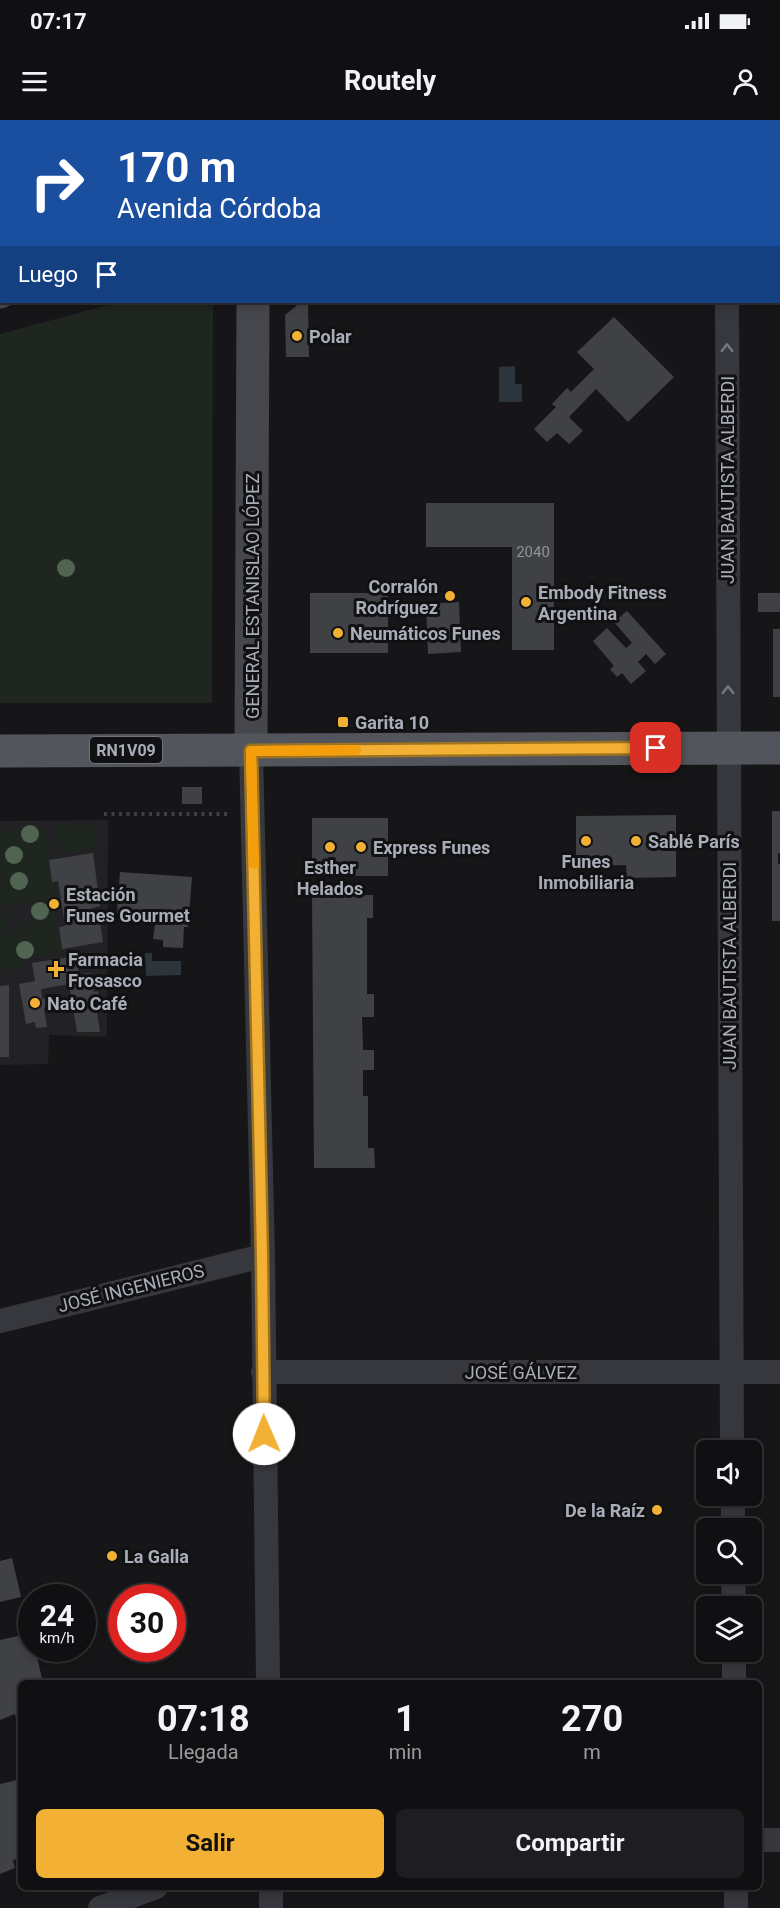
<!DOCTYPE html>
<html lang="es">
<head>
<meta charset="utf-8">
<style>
  body { margin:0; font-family:Roboto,sans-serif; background:#1e1e20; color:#f1f3f6; height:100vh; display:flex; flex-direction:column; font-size:22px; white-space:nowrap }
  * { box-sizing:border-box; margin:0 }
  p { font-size:20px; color:#9c9d9f }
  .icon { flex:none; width:33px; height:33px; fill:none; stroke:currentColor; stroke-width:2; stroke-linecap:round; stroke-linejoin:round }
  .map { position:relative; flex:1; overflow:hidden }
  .side { position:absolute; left:18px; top:1560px; width:744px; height:210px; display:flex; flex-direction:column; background:#101012; border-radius:9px; box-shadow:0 3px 9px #0003,0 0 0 2px #303032 }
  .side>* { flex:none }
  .top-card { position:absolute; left:0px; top:0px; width:780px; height:183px; box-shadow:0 3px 9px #0003,0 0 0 2px #303032; background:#1a4fa0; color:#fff; overflow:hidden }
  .controls { position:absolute; left:696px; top:1320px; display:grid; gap:12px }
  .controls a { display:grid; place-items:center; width:66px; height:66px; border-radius:9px; background:#101012; box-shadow:0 3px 9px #0003,0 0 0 2px #303032; font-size:30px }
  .speed { position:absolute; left:18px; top:1464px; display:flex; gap:12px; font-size:30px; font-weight:700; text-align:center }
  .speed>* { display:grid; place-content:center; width:78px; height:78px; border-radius:50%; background:#101012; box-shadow:0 3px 9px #0003,0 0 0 2px #303032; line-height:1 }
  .speed small { font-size:15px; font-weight:400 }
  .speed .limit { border:9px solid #d22; background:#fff; color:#111 }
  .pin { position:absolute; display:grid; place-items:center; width:51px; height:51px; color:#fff; margin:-26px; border-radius:12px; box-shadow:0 3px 9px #0006 }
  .me { position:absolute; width:66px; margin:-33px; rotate:359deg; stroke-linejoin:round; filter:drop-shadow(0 0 4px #0008) }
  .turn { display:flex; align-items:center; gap:21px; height:126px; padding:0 18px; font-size:27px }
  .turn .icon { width:78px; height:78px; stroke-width:2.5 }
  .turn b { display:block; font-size:42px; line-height:51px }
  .then { display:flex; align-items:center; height:57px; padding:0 18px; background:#0003; gap:12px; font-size:22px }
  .eta { display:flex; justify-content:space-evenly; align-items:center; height:102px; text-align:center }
  .eta b { font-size:36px; font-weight:700; line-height:42px }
  .cta { display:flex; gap:12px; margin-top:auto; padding:12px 18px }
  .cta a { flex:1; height:69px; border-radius:9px; background:#f2b134; color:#111; font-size:24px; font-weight:700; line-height:69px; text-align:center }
  .cta a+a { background:#1e1e20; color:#f1f3f6 }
  .status { display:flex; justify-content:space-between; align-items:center; height:42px; padding:0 30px; background:#101012; direction:ltr }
  .status svg { height:16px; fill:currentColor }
  header { display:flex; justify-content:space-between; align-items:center; height:78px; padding:0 18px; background:#101012; font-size:27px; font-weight:700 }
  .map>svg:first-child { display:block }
  .built { fill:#222225 }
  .green { fill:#1e261f }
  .water { fill:#2c353c }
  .building { fill:#404145 }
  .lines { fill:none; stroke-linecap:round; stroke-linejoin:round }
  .path { stroke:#3d3f44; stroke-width:4; stroke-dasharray:3 4.5; stroke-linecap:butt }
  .street { stroke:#37383d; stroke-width:24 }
  .secondary { stroke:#45474d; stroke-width:33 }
  .primary { stroke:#53555c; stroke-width:33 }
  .tree { fill:#506452 }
  .oneway { stroke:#757881 }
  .route-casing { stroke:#9d7322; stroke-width:15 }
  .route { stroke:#f2b134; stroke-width:10 }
  .slow { stroke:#f59e0b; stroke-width:10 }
  .poi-dot { fill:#f2b134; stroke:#111113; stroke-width:2 }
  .labels { text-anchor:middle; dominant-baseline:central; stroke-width:6; stroke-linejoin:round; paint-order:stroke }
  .number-label { font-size:15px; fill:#8e929b }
  .shield { fill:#111113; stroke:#7b7e86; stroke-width:1.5 }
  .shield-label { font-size:16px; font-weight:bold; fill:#a8adb8 }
  .poi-label { font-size:18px; font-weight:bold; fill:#a8adb8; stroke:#111113; text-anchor:start }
  .street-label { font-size:18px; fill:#a8adb8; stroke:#111113 }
</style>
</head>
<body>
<div class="status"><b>07:17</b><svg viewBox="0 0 49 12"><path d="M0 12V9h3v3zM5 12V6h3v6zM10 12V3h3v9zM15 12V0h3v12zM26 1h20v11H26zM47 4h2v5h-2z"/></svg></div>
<header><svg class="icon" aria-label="menu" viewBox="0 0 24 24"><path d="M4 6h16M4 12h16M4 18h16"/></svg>Routely<svg class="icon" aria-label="person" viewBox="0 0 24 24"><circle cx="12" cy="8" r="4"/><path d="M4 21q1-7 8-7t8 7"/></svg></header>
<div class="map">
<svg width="780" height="1788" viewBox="0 0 780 1788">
  <rect width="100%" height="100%" fill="#161618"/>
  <polygon class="built" points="108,700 107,917 49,915 48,944 0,945 0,701"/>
  <g class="green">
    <polygon points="119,182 213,182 212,583 0,583 0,214"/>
    <polygon points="56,705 96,705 96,728 61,734"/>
    <polygon points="0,711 47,711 56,778 0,786"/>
    <polygon points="55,788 61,831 22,837 23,847 0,849 0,795 9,793 14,799 8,800 3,808 9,815 14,815 19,807 18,803 25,805 33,803 35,792"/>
  </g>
  <g class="water">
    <polygon points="515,246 515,264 522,264 522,282 499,282 499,247"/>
    <polygon points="145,833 152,833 152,841 181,841 181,855 146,856"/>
  </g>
  <g class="building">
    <polygon points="301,182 308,182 309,237 286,237 285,195"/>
    <polygon points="614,197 674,257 628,302 596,269 569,297 583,311 569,324 557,313 547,322 534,309 556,287 552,284 567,268 571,272 594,249 577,232"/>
    <polygon points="426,383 554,383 554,530 512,530 512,427 426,427"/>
    <rect x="310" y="473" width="78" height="60"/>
    <rect x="758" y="473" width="22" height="19"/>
    <polygon points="459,482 461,532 428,534 426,484"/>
    <polygon points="627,491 666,534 655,544 646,534 638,542 646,551 631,564 622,553 617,557 610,549 614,546 593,521 607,508 626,528 632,523 614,502"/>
    <rect x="773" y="509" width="7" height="68"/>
    <rect x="182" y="667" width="20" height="17"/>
    <polygon points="772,691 780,691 780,733 778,733 778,744 780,744 780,801 772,801"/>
    <polygon points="676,695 676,757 627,758 626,745 576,746 576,696"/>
    <rect x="312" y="698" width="76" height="58"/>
    <polygon points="93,733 100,786 92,788 94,802 100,801 103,822 62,829 59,807 65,806 58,761 52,762 49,740"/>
    <polygon points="120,752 192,757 188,807 184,807 183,828 163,827 163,820 153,819 155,805 136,803 137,795 117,793"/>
    <polygon points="312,775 373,775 373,798 367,798 367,874 374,874 374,897 362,897 363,930 374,930 374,950 363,950 363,976 368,976 368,1028 374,1028 375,1048 314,1048"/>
    <polygon points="77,836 79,854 90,853 94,872 98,871 101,884 96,885 100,912 77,912 69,864 41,869 42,879 47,878 48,888 44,888 47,907 36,908 35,902 26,904 19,864 35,861 32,843"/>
    <polygon points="9,865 9,937 0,937 0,866"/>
    <polygon points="12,1438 21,1477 0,1482 0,1441"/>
    <polygon points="31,1513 32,1528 35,1528 43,1563 21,1563 21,1597 16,1599 15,1594 0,1600 0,1520"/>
    <polygon points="21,1659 21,1738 13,1740 15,1748 0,1754 0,1664"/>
  </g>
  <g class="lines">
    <polyline class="path" points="104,694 229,694"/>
    <g class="street">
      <polyline points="727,0 727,2"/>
      <polyline points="727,182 732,1330"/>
      <polyline points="251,631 263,1136 268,1563"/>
      <polyline points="0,1201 263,1136"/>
      <polyline points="263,1252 780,1252"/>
      <polyline points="733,1376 733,1408"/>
      <polyline points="733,1454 734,1486"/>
      <polyline points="734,1532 734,1563"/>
      <polyline points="759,1720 780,1720"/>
      <polyline points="271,1767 271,1788"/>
      <polyline points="736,1767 736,1788"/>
      <polyline points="100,1788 156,1767"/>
    </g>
    <g class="secondary">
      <polyline points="252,0 252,2"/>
      <polyline points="778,140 780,140"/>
      <polyline points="0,172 2,171"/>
      <polyline points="251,631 253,182"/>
    </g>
    <polyline class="primary" points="0,631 780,628"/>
  </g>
  <g class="tree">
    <circle cx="66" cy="448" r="9"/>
    <circle cx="30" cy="714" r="9"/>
    <circle cx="14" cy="735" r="9"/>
    <circle cx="19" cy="761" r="9"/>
    <circle cx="40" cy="791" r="9"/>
    <circle cx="25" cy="830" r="9"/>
  </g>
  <defs><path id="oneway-chevron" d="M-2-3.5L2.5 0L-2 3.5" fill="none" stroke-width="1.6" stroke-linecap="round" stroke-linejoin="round" transform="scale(1.5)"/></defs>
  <g class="oneway">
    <use href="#oneway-chevron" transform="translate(727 228) rotate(-90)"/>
    <use href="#oneway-chevron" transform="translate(728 570) rotate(-90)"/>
  </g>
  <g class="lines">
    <g class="route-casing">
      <polyline id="route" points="264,1314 262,1136 251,631 656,628"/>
    </g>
    <use href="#route" class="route"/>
    <polyline class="slow" points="254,744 251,631 356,630"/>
  </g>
  <g class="poi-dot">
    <circle cx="297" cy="216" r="6"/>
    <circle cx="450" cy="476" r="6"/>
    <circle cx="526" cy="482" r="6"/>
    <circle cx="338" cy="513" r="6"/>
    <rect x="337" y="596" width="12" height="12" rx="3"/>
    <circle cx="586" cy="721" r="6"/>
    <circle cx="636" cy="721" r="6"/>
    <circle cx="330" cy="727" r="6"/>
    <circle cx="361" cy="727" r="6"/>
    <circle cx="54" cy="784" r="6"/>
    <path d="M53 840h6v6h6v6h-6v6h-6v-6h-6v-6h6z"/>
    <circle cx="35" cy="883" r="6"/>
    <circle cx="657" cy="1390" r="6"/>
    <circle cx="112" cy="1436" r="6"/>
  </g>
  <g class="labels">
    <g class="number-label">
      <text x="533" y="432">2040</text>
    </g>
    <rect class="shield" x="90" y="617" width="72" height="26" rx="4.5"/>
    <g class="shield-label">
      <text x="126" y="630">RN1V09</text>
    </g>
    <g class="poi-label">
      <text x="309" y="216">Polar</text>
      <text x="438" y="466" text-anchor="end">Corralón<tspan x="438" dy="21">Rodríguez</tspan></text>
      <text x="538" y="472">Embody Fitness<tspan x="538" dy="21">Argentina</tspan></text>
      <text x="350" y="513">Neumáticos Funes</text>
      <text x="355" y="602">Garita 10</text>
      <text x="648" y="721">Sablé París</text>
      <text x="373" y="727">Express Funes</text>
      <text x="586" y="741" text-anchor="middle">Funes<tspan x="586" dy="21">Inmobiliaria</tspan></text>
      <text x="330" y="747" text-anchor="middle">Esther<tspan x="330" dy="21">Helados</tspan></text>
      <text x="66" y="774">Estación<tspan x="66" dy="21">Funes Gourmet</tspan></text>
      <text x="68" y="839">Farmacia<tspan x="68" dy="21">Frosasco</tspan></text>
      <text x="47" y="883">Nato Café</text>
      <text x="645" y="1390" text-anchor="end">De la Raíz</text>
      <text x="124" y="1436">La Galla</text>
    </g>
    <g class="street-label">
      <text transform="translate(727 360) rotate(-90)">JUAN BAUTISTA ALBERDI</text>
      <text transform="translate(252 476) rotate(-90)">GENERAL ESTANISLAO LÓPEZ</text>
      <text transform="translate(729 846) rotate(-90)">JUAN BAUTISTA ALBERDI</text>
      <text transform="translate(131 1168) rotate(-14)">JOSÉ INGENIEROS</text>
      <text x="521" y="1252">JOSÉ GÁLVEZ</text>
    </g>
  </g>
</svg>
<div class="controls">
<a><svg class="icon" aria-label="sound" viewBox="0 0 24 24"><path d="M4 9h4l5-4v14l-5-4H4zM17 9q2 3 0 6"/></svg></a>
<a><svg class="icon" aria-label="search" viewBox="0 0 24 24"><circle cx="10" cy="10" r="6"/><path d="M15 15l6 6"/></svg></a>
<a><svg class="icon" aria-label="layers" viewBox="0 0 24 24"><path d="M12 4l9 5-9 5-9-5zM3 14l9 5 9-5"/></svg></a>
</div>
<div class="speed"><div>24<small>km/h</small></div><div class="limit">30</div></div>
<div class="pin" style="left:656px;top:628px;background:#d93025"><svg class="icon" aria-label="arrive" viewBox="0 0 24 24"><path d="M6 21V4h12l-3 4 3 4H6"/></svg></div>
<svg class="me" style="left:264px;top:1314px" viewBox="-20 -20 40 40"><circle r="19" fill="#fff"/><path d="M0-13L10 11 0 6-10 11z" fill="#f2b134"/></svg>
<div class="top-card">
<div class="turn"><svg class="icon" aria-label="right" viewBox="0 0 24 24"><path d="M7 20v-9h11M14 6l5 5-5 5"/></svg><div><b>170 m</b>Avenida Córdoba</div></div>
<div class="then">Luego<svg class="icon" aria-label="arrive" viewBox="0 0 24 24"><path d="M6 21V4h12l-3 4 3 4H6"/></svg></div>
</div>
<section class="side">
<div class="eta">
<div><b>07:18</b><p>Llegada</p></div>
<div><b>1</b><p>min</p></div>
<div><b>270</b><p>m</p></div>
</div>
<div class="cta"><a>Salir</a><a>Compartir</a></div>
</section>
</div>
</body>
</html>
